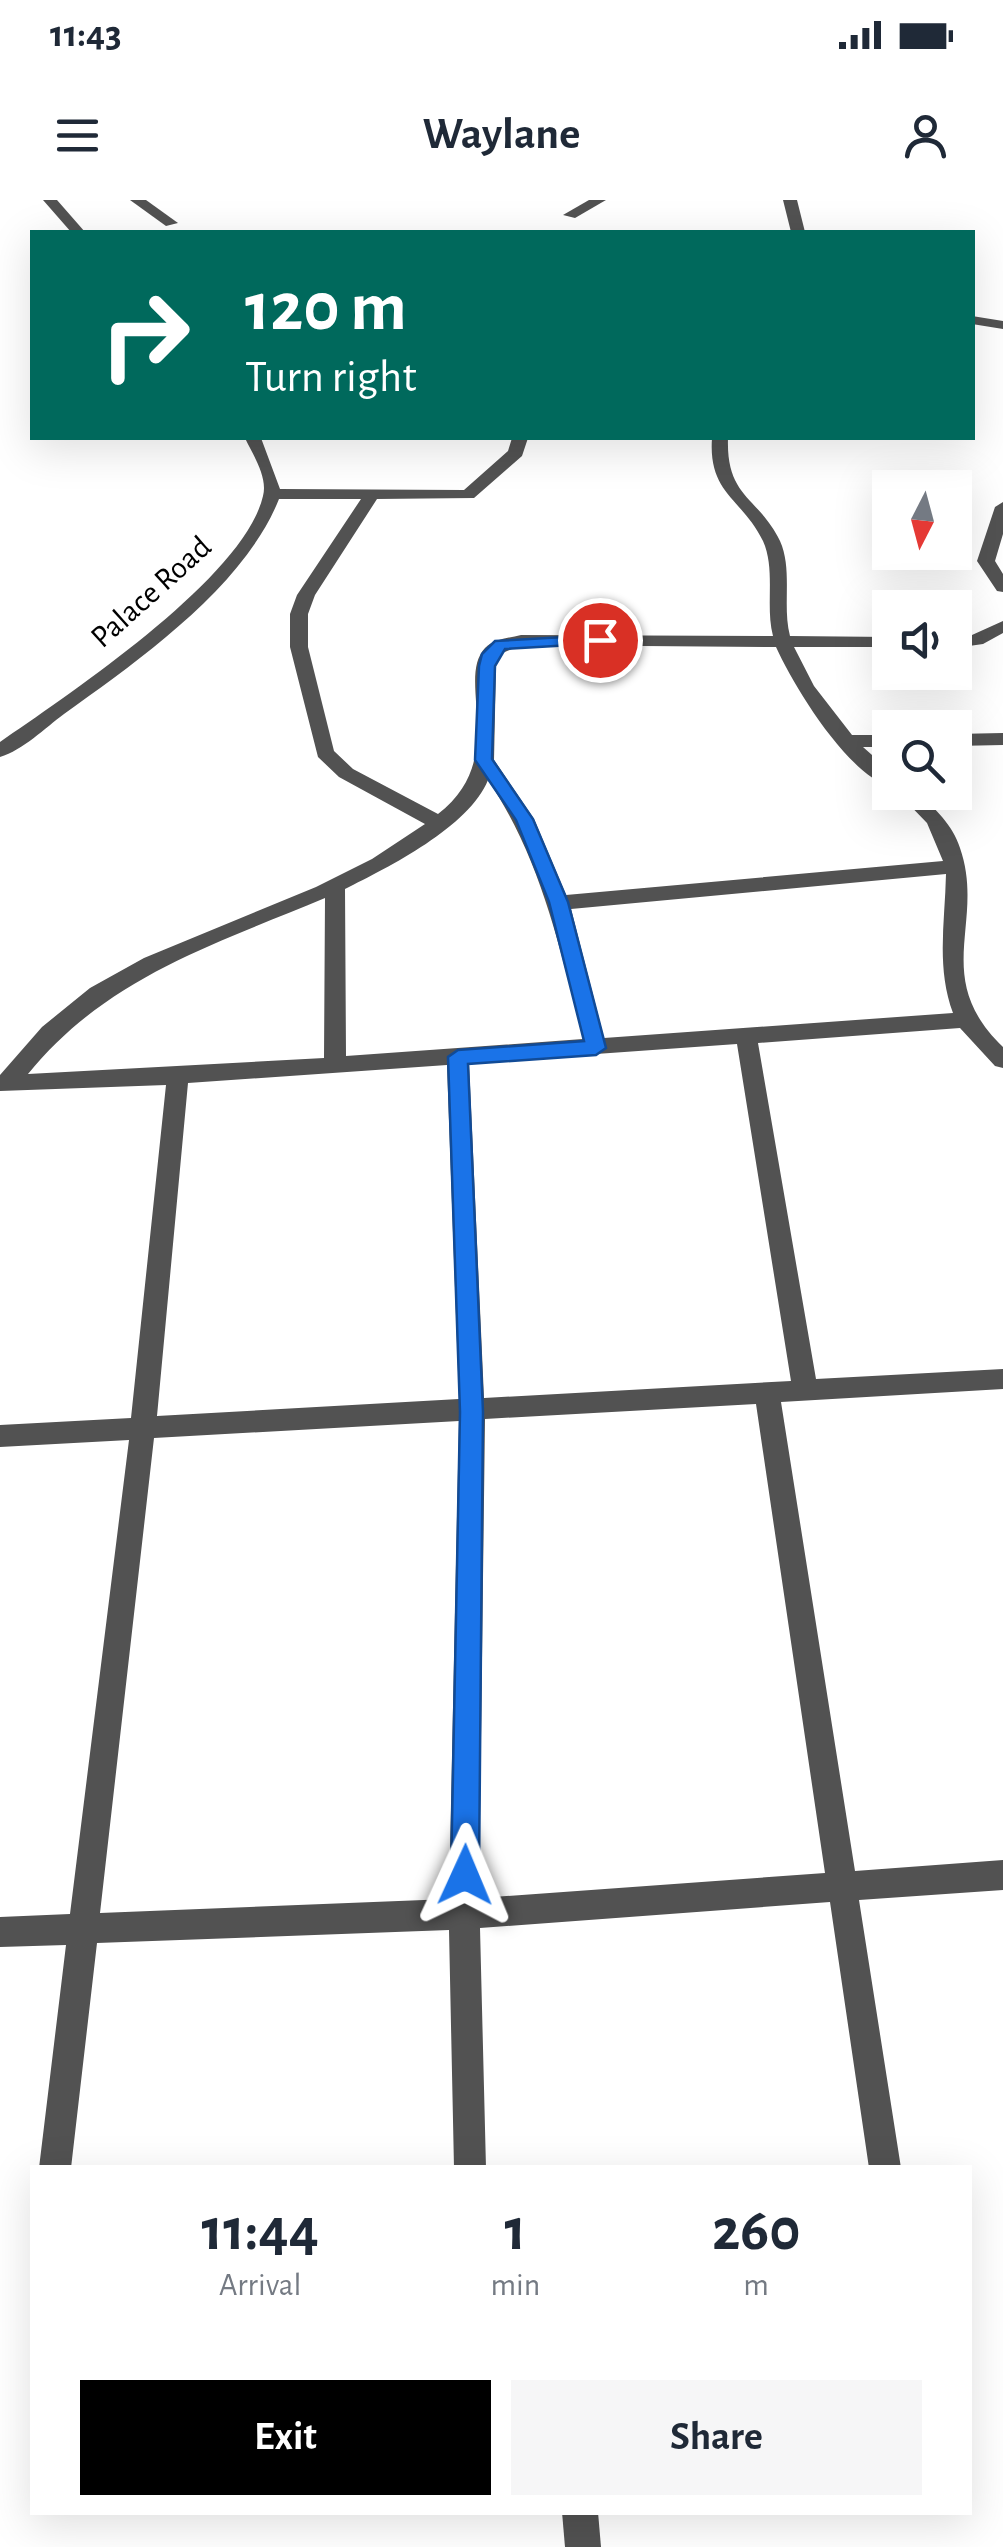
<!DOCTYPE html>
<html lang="en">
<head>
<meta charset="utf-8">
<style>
  body { margin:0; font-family:"Alegreya Sans",sans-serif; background:#f6f6f7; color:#1f2937; height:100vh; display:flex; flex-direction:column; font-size:38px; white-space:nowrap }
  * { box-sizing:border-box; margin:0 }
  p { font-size:32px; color:#747a83 }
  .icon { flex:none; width:55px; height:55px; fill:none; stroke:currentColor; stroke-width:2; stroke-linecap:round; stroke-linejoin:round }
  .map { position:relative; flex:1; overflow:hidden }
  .side { position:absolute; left:30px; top:1965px; width:942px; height:350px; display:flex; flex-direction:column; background:#fff; border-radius:0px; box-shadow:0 10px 40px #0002 }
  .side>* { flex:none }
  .hud { position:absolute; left:30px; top:30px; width:945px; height:210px; border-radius:0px; box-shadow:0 10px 40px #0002; background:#00695c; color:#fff; overflow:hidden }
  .needle { width:65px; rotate:186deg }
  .fabs { position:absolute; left:872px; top:270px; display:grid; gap:20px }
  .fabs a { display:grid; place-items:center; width:100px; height:100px; border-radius:0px; background:#fff; box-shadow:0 10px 40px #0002; font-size:50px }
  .pin { position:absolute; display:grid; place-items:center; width:85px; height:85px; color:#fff; margin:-42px; border:5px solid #fff; border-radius:50%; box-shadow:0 2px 10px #0007 }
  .me { position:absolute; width:110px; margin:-55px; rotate:1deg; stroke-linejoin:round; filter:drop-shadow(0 0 8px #0008) }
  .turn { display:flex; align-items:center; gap:35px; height:210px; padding:0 50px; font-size:45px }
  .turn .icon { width:130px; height:130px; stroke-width:2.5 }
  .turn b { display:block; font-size:70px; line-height:85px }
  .eta { display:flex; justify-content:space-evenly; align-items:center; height:170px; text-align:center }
  .eta b { font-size:60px; font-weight:700; line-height:70px }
  .cta { display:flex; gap:20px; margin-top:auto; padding:20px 50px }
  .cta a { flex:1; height:115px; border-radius:0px; background:#000; color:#fff; font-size:40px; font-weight:700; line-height:115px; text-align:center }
  .cta a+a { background:#f6f6f7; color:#1f2937 }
  .status { display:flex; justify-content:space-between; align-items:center; height:70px; padding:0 50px; background:#fff; direction:ltr }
  .status svg { height:28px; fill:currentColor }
  header { display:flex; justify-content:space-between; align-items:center; height:130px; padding:0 50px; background:#fff; font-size:45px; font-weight:700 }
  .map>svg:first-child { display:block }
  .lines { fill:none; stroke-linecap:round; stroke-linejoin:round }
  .minor { fill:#525252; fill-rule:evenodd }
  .route { fill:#1a73e8; stroke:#114b97; stroke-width:2.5 }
  .labels { text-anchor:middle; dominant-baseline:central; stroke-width:8; stroke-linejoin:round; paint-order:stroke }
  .far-street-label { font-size:32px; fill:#000; stroke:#fff }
</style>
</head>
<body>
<div class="status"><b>11:43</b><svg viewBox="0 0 49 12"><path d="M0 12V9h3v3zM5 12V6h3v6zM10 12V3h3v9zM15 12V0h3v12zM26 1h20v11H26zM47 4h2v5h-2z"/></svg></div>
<header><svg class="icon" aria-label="menu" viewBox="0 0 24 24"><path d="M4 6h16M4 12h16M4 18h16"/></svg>Waylane<svg class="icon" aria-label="person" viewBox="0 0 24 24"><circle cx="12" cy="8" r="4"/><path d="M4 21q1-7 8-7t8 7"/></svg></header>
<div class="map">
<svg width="1003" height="2347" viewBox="0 0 1003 2347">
  <rect width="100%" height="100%" fill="#fff"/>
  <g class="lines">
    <g class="minor">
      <polygon points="43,0 57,0 85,32 71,32"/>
      <polygon points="130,0 146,0 178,23 166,26"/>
      <polygon points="589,0 606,0 575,18 563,15"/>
      <polygon points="783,0 797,0 805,32 791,32"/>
      <polygon points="972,116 1003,121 1003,129 972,124"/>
      <path d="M 245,238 L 261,238 L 280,289 L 464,290 L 508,251 L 512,238 L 528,238 L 522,256 L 474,298 L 377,299 L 315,395 L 308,414 L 308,447 L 334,551 L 353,569 L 438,614 C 510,559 455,480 485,448 C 494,439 509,438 521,435 L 773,436 C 765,406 776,370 763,341 C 742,298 708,294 712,238 L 728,238 C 726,298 758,296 780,341 C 793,370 782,406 790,436 L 890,437 L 890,447 L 794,447 L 814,486 L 852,535 L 890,535 L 890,547 L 863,547 L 890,571 L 890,587 C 847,573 794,487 776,447 L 521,445 L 498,455 L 496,466 L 494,560 L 534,619 L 566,695 L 943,661 L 927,623 L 897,592 L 918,592 C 935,609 953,625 960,648 C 986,723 930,777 1003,847 L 1003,868 L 995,866 L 960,828 L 758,843 L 816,1179 L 1003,1169 L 1003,1189 L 781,1202 L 855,1671 L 1003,1660 L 1003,1690 L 859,1700 L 901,1968 L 869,1968 L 830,1702 L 480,1728 L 486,1968 L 454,1968 L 449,1730 L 97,1743 L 71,1968 L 39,1968 L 66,1745 L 0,1747 L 0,1717 L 70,1714 L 129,1240 L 0,1247 L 0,1225 L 131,1218 L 166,885 L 0,891 L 0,875 L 42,827 L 90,788 L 144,758 L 316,687 L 372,659 L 425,624 L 339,577 L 318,557 L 290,447 L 290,414 L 297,395 L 361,299 L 279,299 C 244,387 139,460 64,514 C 45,528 23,550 0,557 L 0,542 C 69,494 244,378 263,296 C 268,277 253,255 245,238 ZM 488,580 C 541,659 560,748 583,839 L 346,856 L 345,689 C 389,667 469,627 488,580 ZM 946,674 C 945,722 936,767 953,813 L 604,838 L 571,709 ZM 325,698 L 324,858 L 28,874 C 107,777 213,745 325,698 ZM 737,844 L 791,1181 L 484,1198 L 469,863 ZM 447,865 L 459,1199 L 157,1216 L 188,883 ZM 756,1204 L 825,1673 L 479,1698 L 485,1219 ZM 459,1221 L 449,1699 L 100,1713 L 154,1238 Z"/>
      <polygon points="1003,302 1003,334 995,361 1003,374 1003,392 997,391 977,361 995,307"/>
      <polygon points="1003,421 1003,433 983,444 955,448 955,438 972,435"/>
      <polygon points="1003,533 1003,545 955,546 955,534"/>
      <polygon points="562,2312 598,2312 601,2347 565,2347"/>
    </g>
  </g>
  <polygon class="route" points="600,435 608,440 606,443 505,449 495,466 492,559 533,619 568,702 606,848 596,855 468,864 483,1212 479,1675 475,1685 465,1688 455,1685 451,1675 460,1212 448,857 458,850 584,841 549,702 516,620 475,560 479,466 482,454 495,441"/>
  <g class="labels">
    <g class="far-street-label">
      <text transform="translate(151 392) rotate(-42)">Palace Road</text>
    </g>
  </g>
</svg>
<div class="fabs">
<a><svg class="needle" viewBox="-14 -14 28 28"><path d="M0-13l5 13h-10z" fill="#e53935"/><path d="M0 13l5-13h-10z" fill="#747a83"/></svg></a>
<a><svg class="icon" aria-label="sound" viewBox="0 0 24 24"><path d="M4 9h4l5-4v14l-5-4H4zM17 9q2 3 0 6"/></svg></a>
<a><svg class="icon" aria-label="search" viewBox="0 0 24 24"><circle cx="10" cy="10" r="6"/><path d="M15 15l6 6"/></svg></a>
</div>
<div class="pin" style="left:600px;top:440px;background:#d93025"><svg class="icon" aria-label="arrive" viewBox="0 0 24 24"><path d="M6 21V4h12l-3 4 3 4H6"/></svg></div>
<svg class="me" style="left:465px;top:1675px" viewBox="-20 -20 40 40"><path d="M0-17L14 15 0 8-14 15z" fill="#1a73e8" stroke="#fff" stroke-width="4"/></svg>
<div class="hud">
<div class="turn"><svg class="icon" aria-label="right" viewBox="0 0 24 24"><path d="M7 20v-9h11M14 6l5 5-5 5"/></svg><div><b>120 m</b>Turn right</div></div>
</div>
<section class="side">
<div class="eta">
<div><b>11:44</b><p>Arrival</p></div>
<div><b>1</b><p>min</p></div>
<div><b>260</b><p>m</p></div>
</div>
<div class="cta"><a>Exit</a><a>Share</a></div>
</section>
</div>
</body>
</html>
